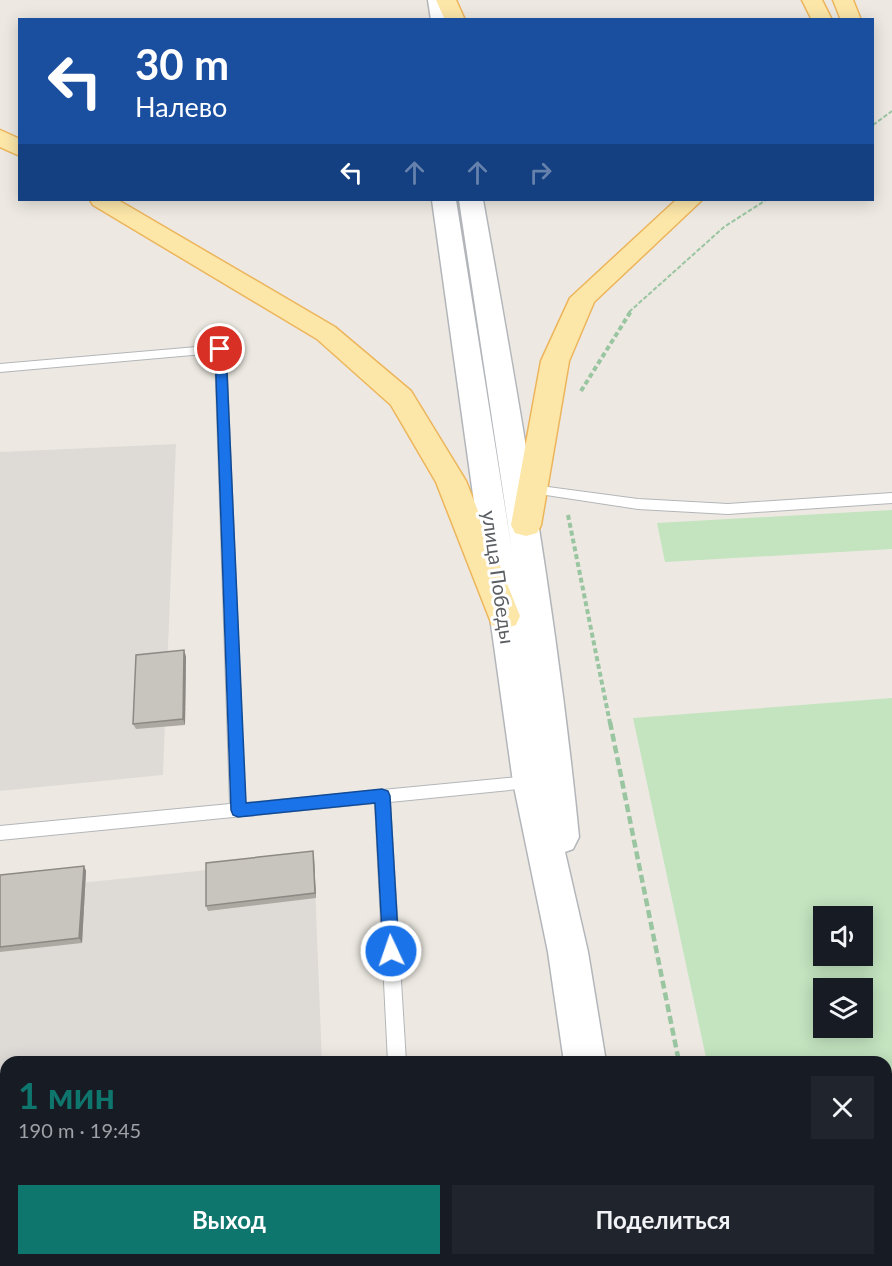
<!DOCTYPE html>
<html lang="ru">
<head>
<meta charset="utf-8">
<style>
  body { margin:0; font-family:Lato,sans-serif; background:#20242c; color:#f1f3f6; height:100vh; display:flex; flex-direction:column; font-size:22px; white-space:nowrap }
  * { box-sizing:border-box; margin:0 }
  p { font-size:20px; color:#9ea1a6 }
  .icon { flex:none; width:33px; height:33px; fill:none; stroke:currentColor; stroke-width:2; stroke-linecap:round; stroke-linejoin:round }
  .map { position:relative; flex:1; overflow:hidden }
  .drawer { position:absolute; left:0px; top:1056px; width:892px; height:210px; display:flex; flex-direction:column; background:#171b24; border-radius:18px 18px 0 0; box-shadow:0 3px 15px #0003 }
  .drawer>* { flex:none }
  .top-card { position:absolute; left:18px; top:18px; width:856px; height:183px; border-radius:0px; box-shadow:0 3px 15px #0003; background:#1a4fa0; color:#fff; overflow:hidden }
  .controls { position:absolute; left:813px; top:906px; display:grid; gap:12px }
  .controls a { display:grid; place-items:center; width:60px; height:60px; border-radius:0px; background:#171b24; box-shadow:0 3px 15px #0003; font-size:30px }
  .pin { position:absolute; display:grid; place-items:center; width:51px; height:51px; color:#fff; margin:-26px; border:3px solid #fff; border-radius:50%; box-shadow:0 2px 6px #0007 }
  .me { position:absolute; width:66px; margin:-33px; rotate:357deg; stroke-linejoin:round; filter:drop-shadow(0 0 4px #0008) }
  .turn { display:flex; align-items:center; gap:21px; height:126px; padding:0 18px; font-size:27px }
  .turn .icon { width:78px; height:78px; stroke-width:2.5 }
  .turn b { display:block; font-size:42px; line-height:51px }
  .lanes { display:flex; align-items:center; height:57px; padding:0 18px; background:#0003; justify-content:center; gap:30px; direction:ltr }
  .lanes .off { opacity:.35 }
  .round { display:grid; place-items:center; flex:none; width:63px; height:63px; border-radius:0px; background:#20242c }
  .summary { display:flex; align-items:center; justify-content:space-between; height:102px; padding:0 18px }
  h1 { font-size:36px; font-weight:700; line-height:45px; color:#0f766e }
  .action { display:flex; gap:12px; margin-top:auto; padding:12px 18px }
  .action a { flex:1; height:69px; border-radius:0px; background:#0f766e; color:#fff; font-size:24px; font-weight:700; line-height:69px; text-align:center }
  .action a+a { background:#20242c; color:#f1f3f6 }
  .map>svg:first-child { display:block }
  .industrial { fill:#dedbd7 }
  .green { fill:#c3e4bf; fill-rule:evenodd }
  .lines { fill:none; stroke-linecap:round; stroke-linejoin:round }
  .service-casing { stroke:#b3b6b9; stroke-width:2 }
  .secondary-casing { stroke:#b2b6ba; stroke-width:3 }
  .primary-casing { stroke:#edb55b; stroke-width:3 }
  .path-far2 { stroke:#99c5a1; stroke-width:2; stroke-dasharray:4.5 2; stroke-linecap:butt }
  .path-far1 { stroke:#99c5a1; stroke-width:4; stroke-dasharray:5 3; stroke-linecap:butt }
  .path { stroke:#99c5a1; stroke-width:4.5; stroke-dasharray:8 4; stroke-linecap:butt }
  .service { fill:#fff; fill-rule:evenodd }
  .secondary { fill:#fff; fill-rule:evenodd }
  .primary { fill:#fce6a8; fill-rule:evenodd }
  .wall { fill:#aca9a3 }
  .shaded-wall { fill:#8c8985 }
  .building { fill:#c8c4be; stroke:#8c8985; stroke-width:1.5 }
  .route { fill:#1a73e8; stroke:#114b97; stroke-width:1.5 }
  .labels { text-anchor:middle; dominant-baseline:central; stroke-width:6; stroke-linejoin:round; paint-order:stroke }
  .street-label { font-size:20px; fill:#5b5f63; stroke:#fff }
</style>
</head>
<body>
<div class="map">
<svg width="892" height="1266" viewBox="0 0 892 1266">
  <rect width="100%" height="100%" fill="#ede9e2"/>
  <g class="industrial">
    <polygon points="176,444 163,775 0,791 0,452"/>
    <polygon points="314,859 322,1062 6,1062 6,1260 330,1260 330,1266 0,1266 0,891"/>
  </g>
  <g class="green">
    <polygon points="892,510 892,549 665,562 657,523"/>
    <path d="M 892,698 L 892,1266 L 751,1266 L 750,1260 L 886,1260 L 886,1062 L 707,1062 L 633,718 ZM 824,916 L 862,916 L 862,956 L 824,956 ZM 824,988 L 862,988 L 862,1028 L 824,1028 Z"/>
  </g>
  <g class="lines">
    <g class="service-casing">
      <g id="service">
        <polygon points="220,345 226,349 245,803 529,776 534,777 536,782 534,787 529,788 390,802 406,1062 388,1062 375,803 0,840 0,826 230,804 215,353 0,372 0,364"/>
        <polygon points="533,485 638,499 728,504 892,493 892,503 728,514 638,509 533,493 527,489"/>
        <rect x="400" y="1260" width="18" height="6"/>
      </g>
    </g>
    <g class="secondary-casing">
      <g id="secondary">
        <polygon points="428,0 448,0 451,20 431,20"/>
        <path d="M 432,200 L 456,200 L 512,551 L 459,200 L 483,200 C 521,412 558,623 579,837 L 573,849 L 565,852 L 588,952 L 606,1062 L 564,1062 L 548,952 L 513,782 Z"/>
        <polygon points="593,1260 639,1260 640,1266 594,1266"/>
      </g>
    </g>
    <g class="primary-casing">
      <g id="primary">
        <polygon points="436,0 456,0 465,20 445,20"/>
        <polygon points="802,0 822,0 832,20 812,20"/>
        <polygon points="833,0 853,0 861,20 841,20"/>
        <polygon points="0,130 20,139 20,156 0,147"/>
        <polygon points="90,200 118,200 335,327 411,391 466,481 520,616 516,625 504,629 492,625 436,482 391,405 317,339 93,205"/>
        <polygon points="676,200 702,200 594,302 569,361 541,525 537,533 526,536 515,533 511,525 541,361 570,298"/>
      </g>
    </g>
    <g class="path-far2">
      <polyline points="873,125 892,111"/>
      <polyline points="629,312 724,227 766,200"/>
    </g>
    <g class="path-far1">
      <polyline points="581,391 631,311"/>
      <polyline points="568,515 610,723"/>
    </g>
    <g class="path">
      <polyline points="610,722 679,1062"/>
      <polyline points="719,1260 720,1266"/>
    </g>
    <use href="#service" class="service"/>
    <use href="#secondary" class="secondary"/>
    <use href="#primary" class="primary"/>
  </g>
  <g class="wall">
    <polygon points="184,650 186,657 185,725 136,729 133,724"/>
    <polygon points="313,851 316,898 208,911 206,906"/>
    <polygon points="84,866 86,871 82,943 0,952 0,875"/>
  </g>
  <g class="shaded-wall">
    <polygon points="184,650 186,657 185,725 183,719"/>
    <polygon points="313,851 314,856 316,898 315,893"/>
    <polygon points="84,866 86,871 82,943 79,938"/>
  </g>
  <g class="building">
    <polygon points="184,650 183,719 133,724 136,655"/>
    <polygon points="313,851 315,893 206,906 206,863"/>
    <polygon points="84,866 79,938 0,947 0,875"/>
  </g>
  <polygon class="route" points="220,346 226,349 246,803 382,789 388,791 390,796 399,951 397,957 391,959 385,957 383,951 375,803 238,817 233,815 231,810 215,349"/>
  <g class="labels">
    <g class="street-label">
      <text transform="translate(499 577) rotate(82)">улица Победы</text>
    </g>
  </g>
</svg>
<div class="controls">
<a><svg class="icon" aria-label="sound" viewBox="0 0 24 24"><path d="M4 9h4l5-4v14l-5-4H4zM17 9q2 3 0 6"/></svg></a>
<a><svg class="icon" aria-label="layers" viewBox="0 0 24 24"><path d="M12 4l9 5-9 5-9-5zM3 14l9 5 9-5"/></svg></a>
</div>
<div class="pin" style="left:220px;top:349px;background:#d93025"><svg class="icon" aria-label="arrive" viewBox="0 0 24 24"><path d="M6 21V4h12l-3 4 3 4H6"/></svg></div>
<svg class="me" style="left:391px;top:951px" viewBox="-20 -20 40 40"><circle r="17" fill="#1a73e8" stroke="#fff" stroke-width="3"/><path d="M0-11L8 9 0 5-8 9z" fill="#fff"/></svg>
<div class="top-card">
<div class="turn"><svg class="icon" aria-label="left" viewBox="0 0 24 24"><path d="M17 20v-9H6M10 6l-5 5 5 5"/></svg><div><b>30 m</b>Налево</div></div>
<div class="lanes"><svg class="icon" aria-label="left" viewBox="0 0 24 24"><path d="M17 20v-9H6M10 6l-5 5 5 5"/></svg><svg class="icon off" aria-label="ahead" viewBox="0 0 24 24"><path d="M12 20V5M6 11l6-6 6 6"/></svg><svg class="icon off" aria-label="ahead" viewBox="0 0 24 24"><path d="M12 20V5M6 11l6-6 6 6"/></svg><svg class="icon off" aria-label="right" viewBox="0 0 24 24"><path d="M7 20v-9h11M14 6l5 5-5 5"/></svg></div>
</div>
<section class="drawer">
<div class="summary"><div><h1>1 мин</h1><p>190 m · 19:45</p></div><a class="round"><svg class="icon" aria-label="close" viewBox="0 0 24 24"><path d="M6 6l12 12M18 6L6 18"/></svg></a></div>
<div class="action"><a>Выход</a><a>Поделиться</a></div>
</section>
</div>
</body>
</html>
